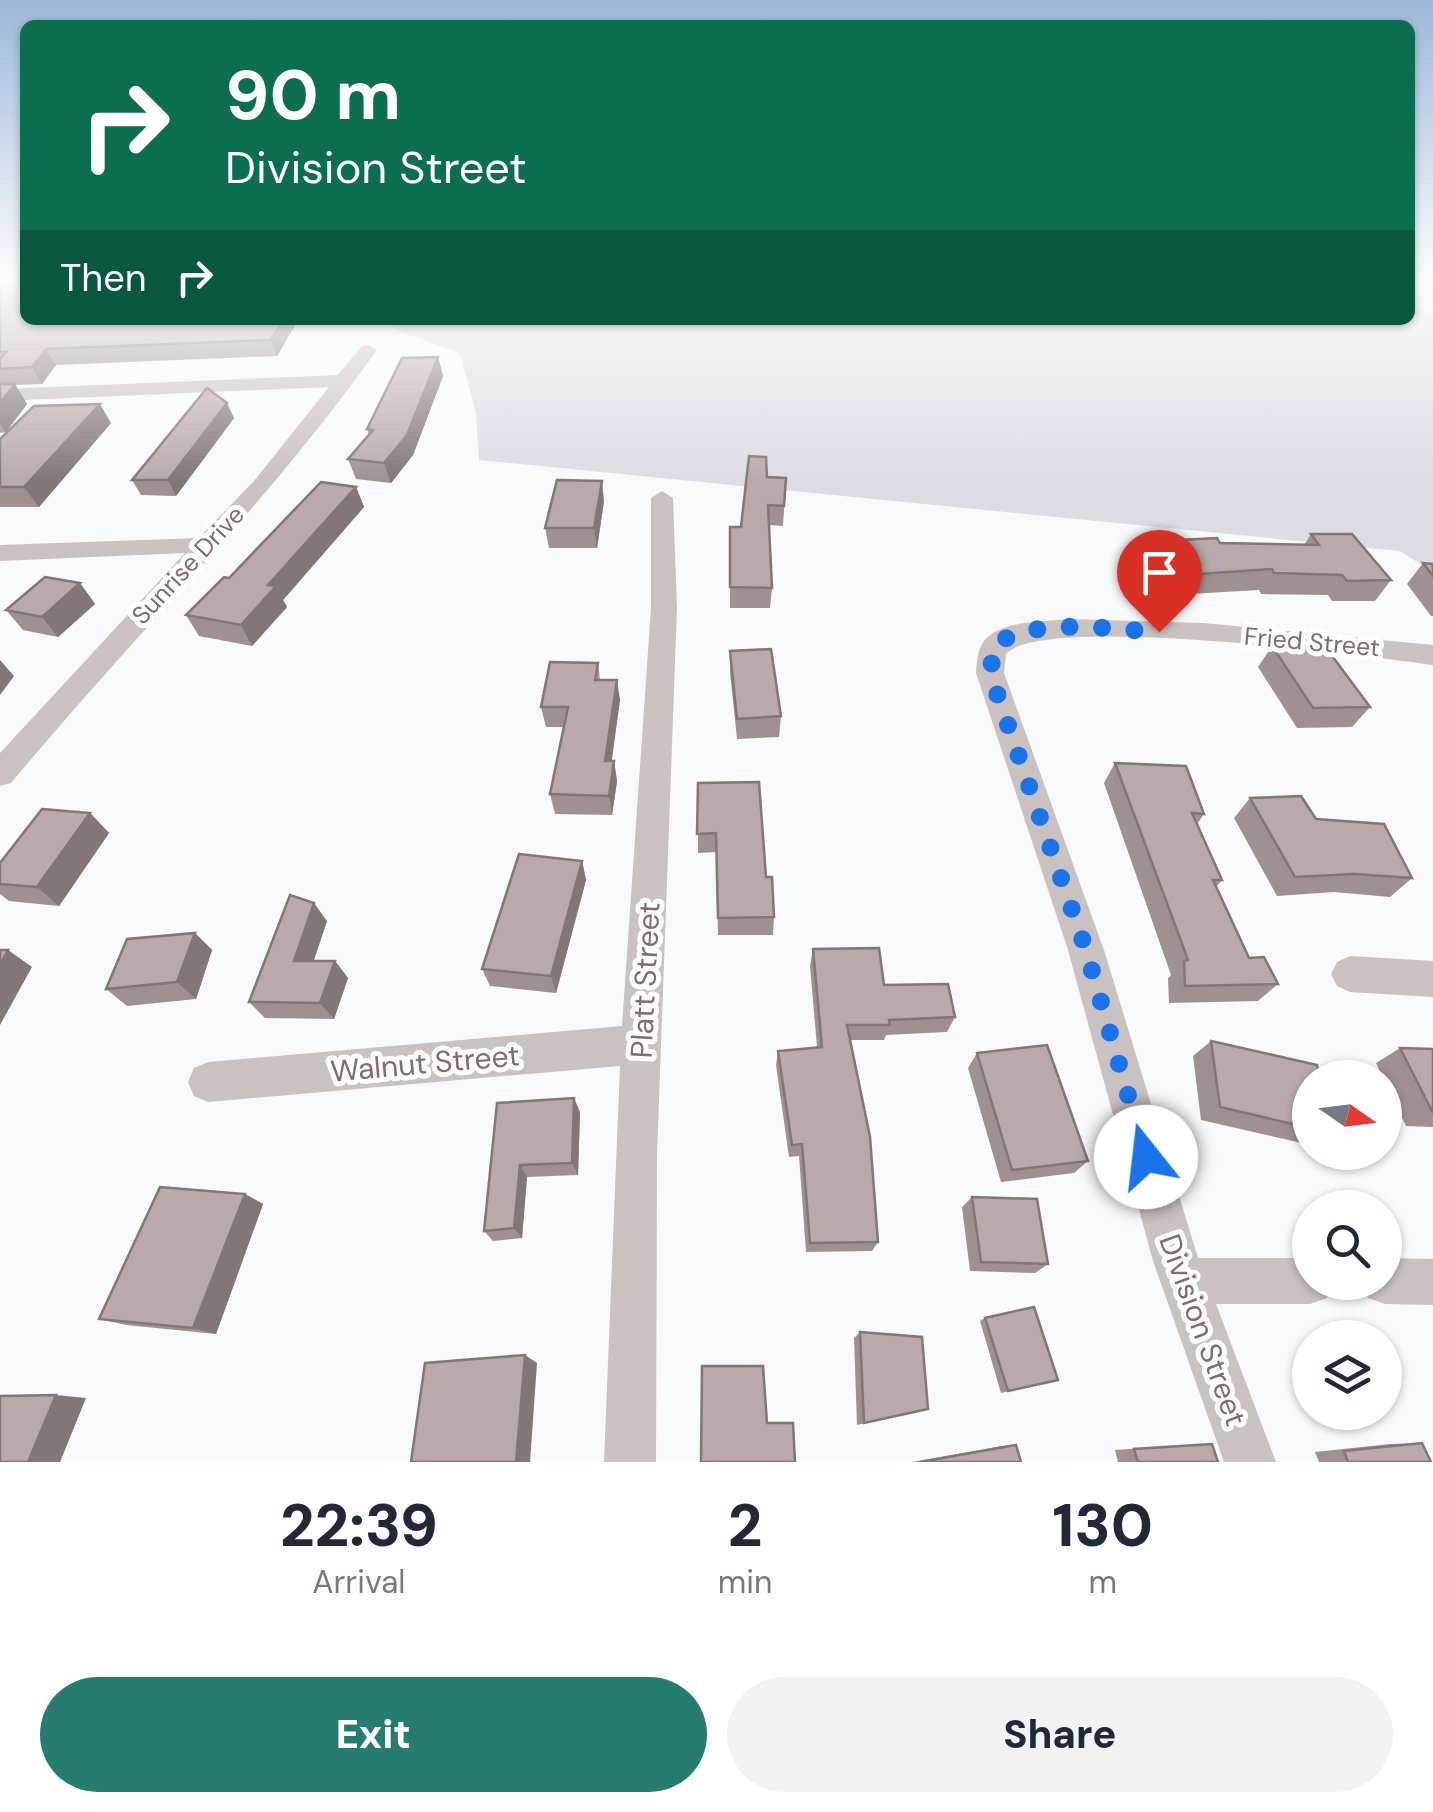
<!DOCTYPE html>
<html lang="en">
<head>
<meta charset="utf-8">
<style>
  body { margin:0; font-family:"DM Sans",sans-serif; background:#f2f2f3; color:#1f2937; height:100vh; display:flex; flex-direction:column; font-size:38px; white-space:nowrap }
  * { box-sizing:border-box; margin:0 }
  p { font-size:32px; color:#747a83 }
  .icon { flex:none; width:55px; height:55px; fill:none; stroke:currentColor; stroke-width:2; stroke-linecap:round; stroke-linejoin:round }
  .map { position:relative; height:1462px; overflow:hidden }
  .drawer { display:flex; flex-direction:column; background:#fff; flex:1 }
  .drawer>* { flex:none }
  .top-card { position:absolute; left:20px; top:20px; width:1395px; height:305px; border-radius:15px; box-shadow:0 2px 8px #0004; background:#0b6e4f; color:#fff; overflow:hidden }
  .needle { width:65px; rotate:104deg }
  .fabs { position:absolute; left:1292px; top:1060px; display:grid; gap:20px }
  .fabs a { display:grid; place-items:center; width:110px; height:110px; border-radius:50%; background:#fff; box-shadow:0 2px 8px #0004; font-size:50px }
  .pin { position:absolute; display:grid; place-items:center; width:85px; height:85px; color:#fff; margin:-102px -42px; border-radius:50% 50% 50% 0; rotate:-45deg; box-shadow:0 0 10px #0007 }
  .pin .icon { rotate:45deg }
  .me { position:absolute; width:110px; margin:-55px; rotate:344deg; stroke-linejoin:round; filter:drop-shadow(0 0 8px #0008) }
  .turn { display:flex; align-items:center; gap:35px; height:210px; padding:0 40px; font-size:45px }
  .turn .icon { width:130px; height:130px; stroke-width:2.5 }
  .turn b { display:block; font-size:70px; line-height:85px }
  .then { display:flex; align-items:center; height:95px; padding:0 40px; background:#0003; gap:20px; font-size:38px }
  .eta { display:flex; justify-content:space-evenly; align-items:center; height:170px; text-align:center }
  .eta b { font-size:60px; font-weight:800; line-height:70px }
  .action { display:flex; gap:20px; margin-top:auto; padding:20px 40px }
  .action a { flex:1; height:115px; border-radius:60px; background:#277c70; color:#fff; font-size:40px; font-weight:800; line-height:115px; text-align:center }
  .action a+a { background:#f2f2f3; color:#1f2937 }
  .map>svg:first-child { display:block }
  .green { fill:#dddce4 }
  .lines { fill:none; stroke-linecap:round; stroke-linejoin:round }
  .minor { fill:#cac1c1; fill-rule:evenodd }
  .wall { fill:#9f9192 }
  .shaded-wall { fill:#827677 }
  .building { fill:#b9a9aa; stroke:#827677; stroke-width:2.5 }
  .route { stroke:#1a73e8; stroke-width:18; stroke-dasharray:0 32.4 }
  .labels { text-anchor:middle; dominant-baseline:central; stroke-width:10; stroke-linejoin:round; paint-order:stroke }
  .street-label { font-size:25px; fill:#88696a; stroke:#fff }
  .near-street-label { font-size:30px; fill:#88696a; stroke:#fff }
</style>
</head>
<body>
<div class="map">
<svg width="1433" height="1462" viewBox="0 0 1433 1462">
  <rect width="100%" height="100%" fill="#f8f9fa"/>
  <polygon class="green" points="1410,278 1433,278 1433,303 1418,304 1433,316 1433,572 1400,551 479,460 476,413 460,353 403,333 384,320 1410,320"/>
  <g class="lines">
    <g class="minor">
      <path d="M 368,345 L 377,350 C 267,504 132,638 11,783 L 0,786 L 0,753 L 185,553 L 0,561 L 0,545 L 199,538 L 254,481 L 329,387 L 0,401 L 0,389 L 338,375 L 362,346 Z"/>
      <polygon points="662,491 673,498 677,608 657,1154 656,1462 604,1462 620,1066 208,1102 194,1096 188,1082 194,1068 208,1062 622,1026 651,608 651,498"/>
      <path d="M 1069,619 L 1203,623 L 1433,645 L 1433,665 C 1368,656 1042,613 1006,654 L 1004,673 L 1104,950 L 1198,1258 L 1310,1258 L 1310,1282 L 1333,1282 L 1327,1298 L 1310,1304 L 1216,1304 L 1276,1462 L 1224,1462 L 1153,1261 L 1068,950 L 976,673 C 977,663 977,650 984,641 C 1000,620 1044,622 1069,619 Z"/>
      <polygon points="1350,956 1433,961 1433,997 1350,992 1337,986 1331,974 1337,962"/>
      <polygon points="1385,1258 1433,1259 1433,1305 1385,1304 1368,1298 1362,1282 1385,1282"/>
    </g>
  </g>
  <g class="wall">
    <polygon points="0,278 25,278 25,320 298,320 277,356 56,365 42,384 15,385 27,404 6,432 0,433"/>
    <polygon points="438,357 443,376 413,455 391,483 356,479 348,459 369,435 367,429"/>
    <polygon points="234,418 176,496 141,495 132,480"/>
    <polygon points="111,423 39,507 0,507 0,439"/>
    <polygon points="767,477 786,478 783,526 769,525 772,588 770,608 730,608 730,527 741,527"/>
    <polygon points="356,487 364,507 283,600 287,607 252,646 199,636 186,615 229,578"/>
    <polygon points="604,501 597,548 549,548 545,528"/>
    <polygon points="1311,534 1391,580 1375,601 1332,601 1328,595 1261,594 1259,590 1173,595 1151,562 1160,541 1304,545"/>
    <polygon points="1423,563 1433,564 1433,616 1431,616 1407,584"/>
    <polygon points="80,583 95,604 58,637 23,630 6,610"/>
    <polygon points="1272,646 1370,707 1352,727 1297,728 1258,667"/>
    <polygon points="730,651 781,716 779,737 737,739 730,672"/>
    <polygon points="598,663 600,680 620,700 611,761 614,761 617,781 612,815 555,814 550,794 563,727 546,727 541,707"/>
    <polygon points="1115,763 1204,814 1197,824 1222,880 1216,887 1249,958 1278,984 1258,1001 1169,1003 1168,978 1171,975 1104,783"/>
    <polygon points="698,783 774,917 773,935 718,935 716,852 698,853"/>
    <polygon points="1250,798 1316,819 1412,878 1390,897 1334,892 1277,896 1234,818"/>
    <polygon points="90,813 109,833 59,906 9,901 0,894 0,863"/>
    <polygon points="582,861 586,880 556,993 490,986 482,969"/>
    <polygon points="327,921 313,961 335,961 348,978 334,1019 265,1018 249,1002"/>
    <polygon points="195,933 212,950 196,999 127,1006 106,989"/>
    <polygon points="813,949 884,985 955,1017 947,1032 886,1035 884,1040 850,1040 878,1242 872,1251 806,1252 799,1156 789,1157 776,1065 778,1051 817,1047 810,966"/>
    <polygon points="1211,1041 1310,1078 1310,1145 1201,1120 1193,1056"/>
    <polygon points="1400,1048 1433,1049 1433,1127 1406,1126 1385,1082 1385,1078 1383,1078 1376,1063"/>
    <polygon points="977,1053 1088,1161 1074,1173 1001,1182 968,1068"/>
    <polygon points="497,1103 580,1112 578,1175 527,1177 522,1238 493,1241 484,1231"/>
    <polygon points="245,1194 263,1204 216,1334 126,1325 99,1319"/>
    <polygon points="972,1197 1048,1264 1035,1273 970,1271 962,1207"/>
    <polygon points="985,1318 1058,1380 1001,1393 980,1321"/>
    <polygon points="860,1332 928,1409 857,1425 854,1338"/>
    <polygon points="1422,1443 1431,1462 1319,1462 1315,1452 1390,1444"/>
    <polygon points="1212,1444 1218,1462 1118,1462 1115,1450"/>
    <polygon points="1016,1445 1021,1462 912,1462 1002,1446"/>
  </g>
  <g class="shaded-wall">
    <polygon points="283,320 298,320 277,356 271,340"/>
    <polygon points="46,349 56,365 42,384 32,367"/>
    <polygon points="438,357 443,376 413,455 391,483 384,463"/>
    <polygon points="15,384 27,404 6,432 0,424 0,403"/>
    <polygon points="227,403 234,418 176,496 168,480"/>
    <polygon points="100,404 111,423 39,507 24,487"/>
    <polygon points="602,481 604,501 597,548 594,528"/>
    <polygon points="356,487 364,507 283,600 287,607 252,646 241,625 268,585"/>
    <polygon points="80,583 95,604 58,637 42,617"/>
    <polygon points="0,660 14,676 0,695"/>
    <polygon points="617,680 620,700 609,781 605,761"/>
    <polygon points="614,761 617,781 612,815 609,796"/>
    <polygon points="90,813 109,833 59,906 37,887"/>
    <polygon points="582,861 586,880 556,993 551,976"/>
    <polygon points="314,903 327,921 308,978 294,961"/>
    <polygon points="195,933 212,950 196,999 177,982"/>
    <polygon points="8,950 32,967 0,1025 0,965"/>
    <polygon points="335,961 348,978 334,1019 320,1003"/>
    <polygon points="574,1098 580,1112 578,1175 572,1163"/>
    <polygon points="520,1165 527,1177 522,1238 514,1228"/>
    <polygon points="245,1194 263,1204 216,1334 193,1328"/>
    <polygon points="525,1355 537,1363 530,1462 516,1462"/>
    <polygon points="56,1395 86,1398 60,1462 28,1462"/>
  </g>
  <g class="building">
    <polygon points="19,278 25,278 25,320 283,320 271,340 46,349 32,367 0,369 0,359 6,352 0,352 0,283 19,283"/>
    <polygon points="438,357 407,435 384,463 348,459 373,430 367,429 402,358"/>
    <polygon points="0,384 15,384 0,403"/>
    <polygon points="207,388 227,403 168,480 132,480"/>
    <polygon points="100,404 24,487 0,487 0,439 34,406"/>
    <polygon points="749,456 766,457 767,477 786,478 784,506 768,505 772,588 730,587 730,527 741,527"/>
    <polygon points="557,480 602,481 594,528 545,528"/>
    <polygon points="321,482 356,487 268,585 276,586 241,625 186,615 224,577 229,578"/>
    <polygon points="1311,534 1352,534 1391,580 1347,581 1342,575 1274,573 1272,569 1184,575 1160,541 1217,538 1220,543 1319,545"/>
    <polygon points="1423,563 1433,564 1433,576"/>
    <polygon points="45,577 80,583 42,617 6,610"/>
    <polygon points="1324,645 1370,707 1313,708 1272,646"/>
    <polygon points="771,649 781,716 737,719 730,651"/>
    <polygon points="550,662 598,663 595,680 617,680 605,761 614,761 609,796 550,794 568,707 541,707"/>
    <polygon points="1115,763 1186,766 1204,814 1192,813 1222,880 1213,880 1249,958 1264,957 1278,984 1185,986 1184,961 1188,960"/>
    <polygon points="759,782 766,877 772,877 774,917 718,918 716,833 697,834 698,783"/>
    <polygon points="1301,796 1316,819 1384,824 1412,878 1354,874 1295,877 1250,798"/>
    <polygon points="42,809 90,813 37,887 0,884 0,863"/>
    <polygon points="519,854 582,861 551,976 482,969"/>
    <polygon points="290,895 314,903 294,961 335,961 320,1003 249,1002"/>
    <polygon points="195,933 177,982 106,989 127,939"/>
    <polygon points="879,948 884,985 948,984 955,1017 889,1020 890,1025 847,1025 870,1137 878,1242 810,1243 802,1144 792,1145 778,1051 822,1047 813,949"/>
    <polygon points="0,950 8,950 0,965"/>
    <polygon points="1211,1041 1317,1065 1320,1078 1310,1078 1310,1128 1220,1107"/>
    <polygon points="1047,1045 1088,1161 1012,1170 977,1053"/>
    <polygon points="1400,1048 1433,1049 1433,1113"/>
    <polygon points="574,1098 572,1163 520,1165 514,1228 484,1231 497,1103"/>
    <polygon points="160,1187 245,1194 193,1328 99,1319"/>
    <polygon points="972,1197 1037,1199 1048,1264 981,1262"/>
    <polygon points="1034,1307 1058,1380 1008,1391 985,1318"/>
    <polygon points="860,1332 922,1337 928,1409 864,1423"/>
    <polygon points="525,1355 516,1462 411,1462 425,1363"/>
    <polygon points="702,1366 763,1366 767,1423 793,1423 795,1462 701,1462"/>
    <polygon points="56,1395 28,1462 0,1462 0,1396"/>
    <polygon points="1422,1443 1431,1462 1348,1462 1344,1451"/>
    <polygon points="1212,1444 1218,1462 1138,1462 1134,1449"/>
    <polygon points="1016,1445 1021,1462 920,1462"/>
  </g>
  <linearGradient id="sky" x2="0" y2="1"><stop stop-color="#9db8d8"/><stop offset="0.58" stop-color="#fcfcfd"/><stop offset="1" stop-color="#fcfcfd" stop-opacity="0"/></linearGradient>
  <rect width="1433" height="482" fill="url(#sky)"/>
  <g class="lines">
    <path class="route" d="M 1146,1157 L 1086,950 L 990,673 L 995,644 C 1039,617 1108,629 1159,632"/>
  </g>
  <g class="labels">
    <g class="street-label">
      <text transform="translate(188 565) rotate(-47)">Sunrise Drive</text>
      <text transform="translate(1312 642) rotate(5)">Fried Street</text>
    </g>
    <g class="near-street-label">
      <text transform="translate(645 980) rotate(-87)">Platt Street</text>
      <text transform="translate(425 1063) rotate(-5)">Walnut Street</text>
      <text transform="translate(1203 1330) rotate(70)">Division Street</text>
    </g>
  </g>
</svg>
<div class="fabs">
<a><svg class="needle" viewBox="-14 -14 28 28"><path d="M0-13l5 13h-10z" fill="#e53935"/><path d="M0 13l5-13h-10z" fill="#747a83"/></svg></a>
<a><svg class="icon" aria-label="search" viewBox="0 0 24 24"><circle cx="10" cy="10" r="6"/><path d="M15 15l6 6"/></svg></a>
<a><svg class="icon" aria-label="layers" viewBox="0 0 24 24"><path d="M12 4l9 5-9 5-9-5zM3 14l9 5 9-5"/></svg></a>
</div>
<div class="pin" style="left:1159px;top:632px;background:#d93025"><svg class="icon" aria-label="arrive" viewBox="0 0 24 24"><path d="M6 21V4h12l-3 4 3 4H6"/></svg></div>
<svg class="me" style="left:1146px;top:1157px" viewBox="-20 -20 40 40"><circle r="19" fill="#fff"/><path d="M0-13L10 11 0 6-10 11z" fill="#1a73e8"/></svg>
<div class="top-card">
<div class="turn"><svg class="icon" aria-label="right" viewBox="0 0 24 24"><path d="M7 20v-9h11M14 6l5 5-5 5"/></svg><div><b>90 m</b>Division Street</div></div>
<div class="then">Then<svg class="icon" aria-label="right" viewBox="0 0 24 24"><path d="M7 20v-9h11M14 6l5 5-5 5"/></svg></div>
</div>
</div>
<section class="drawer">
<div class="eta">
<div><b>22:39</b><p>Arrival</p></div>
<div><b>2</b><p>min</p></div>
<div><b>130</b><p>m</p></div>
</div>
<div class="action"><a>Exit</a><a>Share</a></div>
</section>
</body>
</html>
